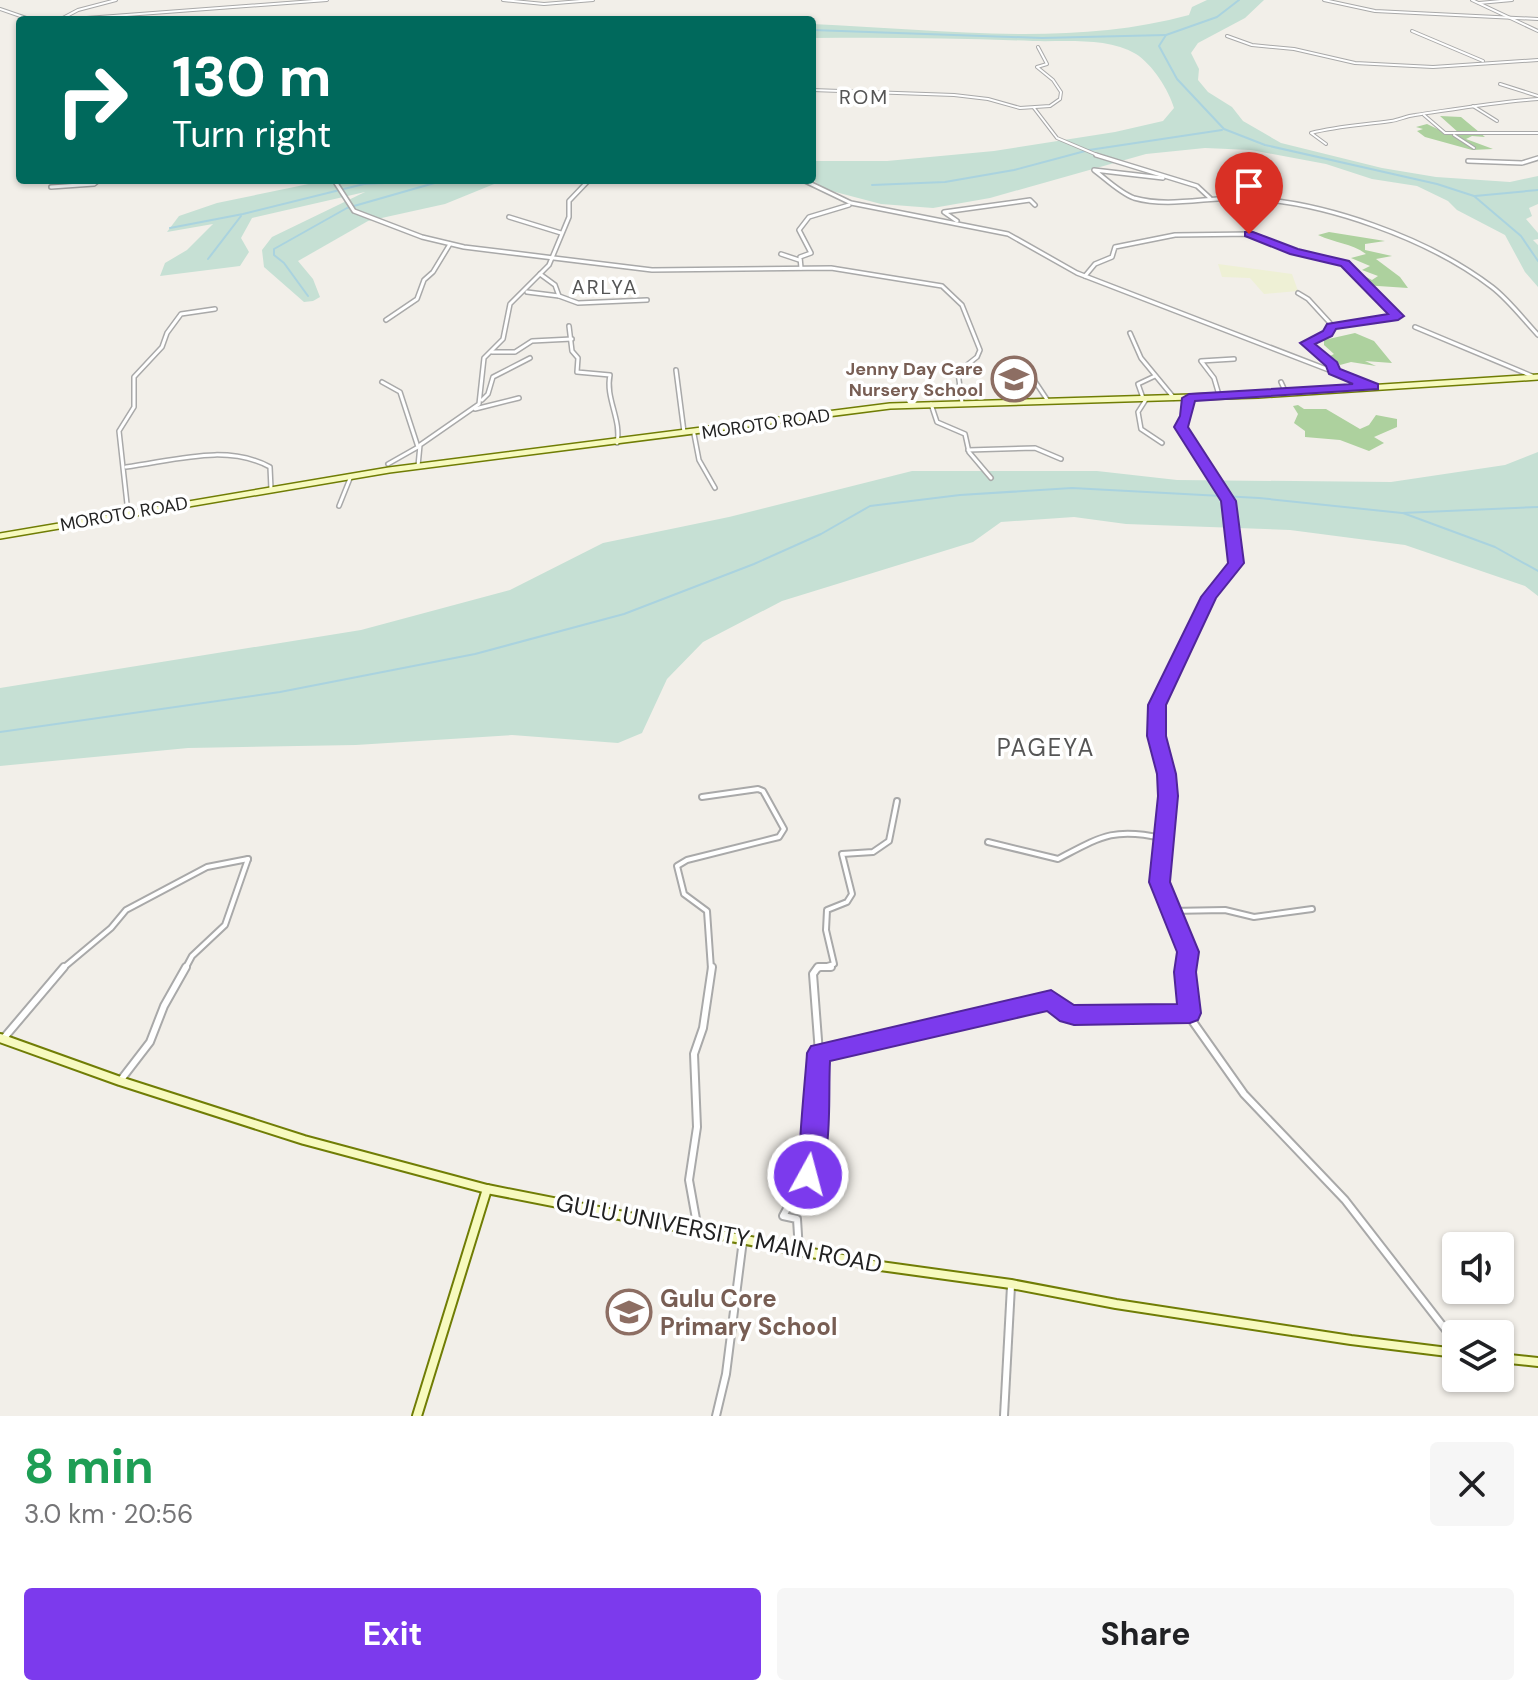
<!DOCTYPE html>
<html lang="en">
<head>
<meta charset="utf-8">
<style>
  body { margin:0; font-family:"DM Sans",sans-serif; background:#f6f6f6; color:#202124; height:100vh; display:flex; flex-direction:column; font-size:30px; white-space:nowrap }
  * { box-sizing:border-box; margin:0 }
  p { font-size:26px; color:#757577 }
  .icon { flex:none; width:44px; height:44px; fill:none; stroke:currentColor; stroke-width:2; stroke-linecap:round; stroke-linejoin:round }
  .map { position:relative; height:1416px; overflow:hidden }
  .sheet { display:flex; flex-direction:column; background:#fff; flex:1 }
  .sheet>* { flex:none }
  .top-card { position:absolute; left:16px; top:16px; width:800px; height:168px; border-radius:8px; box-shadow:0 2px 6px #0004; background:#00695c; color:#fff; overflow:hidden }
  .fabs { position:absolute; left:1442px; top:1232px; display:grid; gap:16px }
  .fabs a { display:grid; place-items:center; width:72px; height:72px; border-radius:8px; background:#fff; box-shadow:0 2px 6px #0004; font-size:40px }
  .pin { position:absolute; display:grid; place-items:center; width:68px; height:68px; color:#fff; margin:-82px -34px; border-radius:50% 50% 50% 0; rotate:-45deg; box-shadow:0 0 8px #0007 }
  .pin .icon { rotate:45deg }
  .me { position:absolute; width:88px; margin:-44px; rotate:7deg; stroke-linejoin:round; filter:drop-shadow(0 0 6px #0008) }
  .turn { display:flex; align-items:center; gap:28px; height:168px; padding:0 24px; font-size:36px }
  .turn .icon { width:104px; height:104px; stroke-width:2.5 }
  .turn b { display:block; font-size:56px; line-height:68px }
  .round { display:grid; place-items:center; flex:none; width:84px; height:84px; border-radius:8px; background:#f6f6f6 }
  .head { display:flex; align-items:center; justify-content:space-between; height:136px; padding:0 24px }
  h1 { font-size:48px; font-weight:700; line-height:60px; color:#1e9e55 }
  .primary-button { display:flex; gap:16px; margin-top:auto; padding:16px 24px }
  .primary-button a { flex:1; height:92px; border-radius:8px; background:#7c3aed; color:#fff; font-size:32px; font-weight:700; line-height:92px; text-align:center }
  .primary-button a+a { background:#f6f6f6; color:#202124 }
  .map>svg:first-child { display:block }
  .farmland { fill:#eef0d5 }
  .forest { fill:#add19e }
  .wetland { fill:#c6e0d4 }
  .lines { fill:none; stroke-linecap:round; stroke-linejoin:round }
  .stream { stroke:#aad3df; stroke-width:2 }
  .street-far3-casing { stroke:#a9a9a9; stroke-width:4 }
  .street-far2-casing { stroke:#a9a9a9; stroke-width:6 }
  .street-far1-casing { stroke:#a9a9a9; stroke-width:8 }
  .street-casing { stroke:#a9a9a9; stroke-width:10 }
  .secondary-far1-casing { stroke:#707d05; stroke-width:8 }
  .secondary-casing { stroke:#707d05; stroke-width:12 }
  .street-far3 { stroke:#fff; stroke-width:2 }
  .street-far2 { stroke:#fff; stroke-width:3 }
  .street-far1 { stroke:#fff; stroke-width:4 }
  .street { stroke:#fff; stroke-width:6 }
  .secondary-far1 { stroke:#f7fabf; stroke-width:5 }
  .secondary { stroke:#f7fabf; stroke-width:8 }
  .route { fill:#7c3aed; stroke:#51269a; stroke-width:2 }
  .labels { text-anchor:middle; dominant-baseline:central; stroke-width:7; stroke-linejoin:round; paint-order:stroke }
  .far-education-label { font-size:18px; font-weight:bold; fill:#785e54; stroke:#fff; text-anchor:end }
  .far-street-label { font-size:18px; fill:#222; stroke:#fff }
  .far-quarter-label { font-size:20px; letter-spacing:2px; fill:#555; stroke:#fff }
  .quarter-label { font-size:24px; letter-spacing:2px; fill:#555; stroke:#fff }
  .near-street-label { font-size:24px; fill:#222; stroke:#fff }
  .near-education-label { font-size:24px; font-weight:bold; fill:#785e54; stroke:#fff; text-anchor:start }
</style>
</head>
<body>
<div class="map">
<svg width="1538" height="1416" viewBox="0 0 1538 1416">
  <rect width="100%" height="100%" fill="#f2efe9"/>
  <polygon class="farmland" points="1218,264 1292,274 1298,291 1264,294 1250,278 1222,277"/>
  <g class="forest">
    <polygon points="1440,116 1461,117 1485,137 1472,136 1466,139 1493,149 1472,150 1425,137 1417,131 1423,129 1416,127 1427,124 1448,134 1459,133"/>
    <path d="M 1329,232 L 1385,241 L 1365,244 L 1365,250 L 1392,256 L 1376,259 L 1400,277 L 1408,288 L 1363,285 L 1355,271 L 1372,280 L 1378,276 L 1362,270 L 1370,266 L 1351,258 L 1366,254 C 1351,243 1335,243 1318,235 Z"/>
    <polygon points="1355,333 1374,341 1392,363 1365,361 1376,366 1351,362 1340,365 1330,356 1334,354 1324,345 1324,340"/>
    <polygon points="1298,405 1304,409 1326,409 1360,429 1369,425 1376,415 1397,419 1397,427 1374,437 1384,443 1369,451 1340,440 1305,437 1305,431 1294,423 1298,414 1293,406"/>
  </g>
  <g class="wetland">
    <path d="M 1207,0 L 1264,0 L 1245,18 L 1198,43 L 1191,53 L 1199,69 L 1198,80 L 1208,92 L 1232,107 L 1243,121 L 1281,143 L 1382,168 L 1436,177 L 1510,182 L 1538,176 L 1538,204 L 1529,208 L 1532,216 L 1526,219 L 1538,233 L 1538,239 L 1533,240 L 1538,245 L 1538,287 L 1525,272 L 1505,235 L 1457,210 L 1448,201 L 1417,186 L 1372,179 L 1326,164 L 1251,150 L 1205,148 L 1146,154 L 990,198 L 933,208 L 881,204 L 824,189 L 812,179 L 812,161 L 887,161 L 994,151 L 1115,132 L 1163,121 L 1174,108 C 1169,90 1152,64 1136,54 C 1107,37 1066,42 1033,41 C 959,38 886,37 812,38 L 812,24 C 935,29 1069,48 1189,15 L 1192,7 Z"/>
    <polygon points="328,180 504,180 445,204 368,221 298,261 313,279 320,297 313,301 304,302 264,267 262,250 272,237 365,192 252,218 241,238 249,252 240,266 160,276 165,263 187,250 213,224 167,232 179,216 217,203"/>
    <polygon points="1538,452 1538,596 1525,586 1405,545 1290,530 1126,524 1074,517 1001,522 973,542 782,601 703,642 667,679 642,733 618,743 512,735 356,745 188,748 0,766 0,688 361,630 510,590 603,543 729,517 912,471 1097,471 1177,480 1391,482 1505,465"/>
  </g>
  <g class="lines">
    <g class="stream">
      <polyline points="1239,0 1217,17 1166,35 1159,46 1177,79 1224,129 1265,145 1437,184 1474,196 1521,236 1538,261"/>
      <polyline points="812,30 1042,38 1166,35"/>
      <polyline points="872,185 945,182 1014,170 1089,150 1222,130"/>
      <polyline points="1475,196 1538,190"/>
      <polyline points="170,228 243,214 364,184 446,180"/>
      <polyline points="208,259 241,216"/>
      <polyline points="308,296 284,263 274,255 274,249 347,208 438,182"/>
      <polyline points="1403,513 1495,547 1538,571"/>
      <polyline points="0,732 280,692 475,654 624,614 754,564 821,534 870,506 960,495 1072,488 1259,498 1402,513 1538,507"/>
    </g>
    <g class="street-far3-casing">
      <g id="street-far3">
        <polyline points="503,0 544,4 593,0"/>
        <polyline points="1324,0 1375,11 1538,19"/>
        <polyline points="1472,0 1538,31"/>
        <polyline points="1479,3 1512,0"/>
        <polyline points="0,9 32,20"/>
        <polyline points="61,19 78,10 116,0"/>
        <polyline points="60,20 327,0"/>
        <polyline points="1412,31 1483,61"/>
        <polyline points="1227,36 1252,45 1294,49 1355,63 1433,67 1538,60"/>
        <polyline points="1500,84 1538,96"/>
        <polyline points="812,90 954,95 988,99 1020,108 1050,106 1060,99 1061,92 1053,80 1037,67 1047,64 1038,47"/>
        <polyline points="1473,106 1497,121"/>
        <polyline points="1034,108 1057,138 1102,157"/>
        <polyline points="1424,115 1445,133 1538,133"/>
        <polyline points="1454,135 1474,148"/>
        <path d="M 1326,144 L 1311,133 C 1338,126 1364,125 1391,121 C 1399,120 1406,116 1415,115 C 1456,109 1496,102 1538,99"/>
      </g>
    </g>
    <g class="street-far2-casing">
      <g id="street-far2">
        <polyline points="1096,155 1197,186 1210,198"/>
        <polyline points="1468,161 1522,163 1538,158"/>
        <path d="M 1163,178 L 1094,170 C 1106,179 1120,193 1134,198 C 1169,208 1207,197 1243,198 C 1323,201 1428,238 1492,287 C 1509,300 1523,319 1538,335"/>
        <polyline points="334,180 354,211 422,237 464,247 652,270 831,268 942,286 962,305 980,350 977,357 958,372 962,403"/>
        <polyline points="803,180 851,203 1008,234 1077,273 1373,387"/>
        <polyline points="51,187 94,184 99,180"/>
        <polyline points="509,217 561,233"/>
        <polyline points="957,221 944,212 1030,200 1035,205"/>
        <polyline points="781,254 799,260"/>
        <polyline points="801,268 800,257 811,253 799,230 809,217 849,205"/>
        <polyline points="540,274 555,285 559,296"/>
        <polyline points="1085,276 1095,264 1112,257 1115,247 1175,235 1252,234 1294,252 1345,263 1398,316 1332,326"/>
        <polyline points="527,292 559,296 578,303 647,300"/>
        <polyline points="1298,293 1308,299 1330,323 1328,334 1306,343 1332,365 1333,371"/>
        <polyline points="386,320 417,299 424,280 433,272 450,244"/>
        <path d="M 569,326 L 572,351 L 578,358 L 577,372 L 610,375 C 605,398 622,420 617,443"/>
        <polyline points="1415,327 1532,376"/>
        <polyline points="1130,333 1141,358 1174,398"/>
        <polyline points="492,352 515,352 532,341 572,339"/>
        <polyline points="676,370 684,432"/>
        <polyline points="1034,380 1048,401"/>
        <polyline points="382,382 400,392 418,447 388,464"/>
        <polyline points="1281,382 1286,393"/>
        <polyline points="1219,395 1214,378 1201,361 1234,359"/>
        <polyline points="1143,398 1138,384 1155,376"/>
        <polyline points="1147,398 1138,412 1141,429 1162,443"/>
        <polyline points="1189,398 1187,416 1181,427 1228,501 1236,563 1209,597 1196,624"/>
        <polyline points="482,400 488,394 493,377 530,358"/>
        <polyline points="931,404 937,422 965,434 969,452 991,478"/>
        <polyline points="475,409 519,398"/>
        <polyline points="694,434 699,460 715,488"/>
        <polyline points="968,450 1035,448 1061,459"/>
        <polyline points="418,466 420,445 479,404 484,358 503,339 510,304 549,265 569,217 569,201 589,180"/>
        <path d="M 126,467 C 173,461 226,443 270,467 L 271,489"/>
        <polyline points="339,506 351,476"/>
        <polyline points="128,513 119,431 134,407 134,377 162,347 167,333 181,314 215,309"/>
      </g>
    </g>
    <g class="street-far1-casing">
      <g id="street-far1">
        <polyline points="702,797 758,789 763,791 784,829 779,837 687,860 677,866 684,894 707,911 711,969"/>
        <path d="M 988,842 L 1058,859 C 1100,837 1113,827 1162,838"/>
        <polyline points="1170,911 1225,910 1254,917 1312,909"/>
        <polyline points="62,969 111,928 126,910 207,867 248,859"/>
        <polyline points="185,969 192,956 225,925 248,859"/>
        <polyline points="817,969 834,964 826,930 827,910 847,902 852,894 842,854 873,852 889,841 897,801"/>
        <polyline points="1186,969 1188,952 1160,882 1168,796 1167,774 1156,736 1157,705 1197,622"/>
      </g>
    </g>
    <g class="street-casing">
      <g id="street">
        <polyline points="1186,967 1191,1019 1244,1094 1345,1200 1456,1343"/>
        <polyline points="3,1039 64,967"/>
        <polyline points="819,1053 1051,1000 1068,1014 1074,1015 1189,1013"/>
        <polyline points="120,1081 150,1042 164,1006 186,967"/>
        <polyline points="698,1230 689,1180 697,1127 694,1054 703,1028 712,967"/>
        <polyline points="799,1251 797,1219 783,1216 795,1194 809,1186 819,1053 813,974 818,967 831,967"/>
        <polyline points="716,1416 726,1374 743,1240"/>
        <polyline points="1004,1416 1011,1286"/>
      </g>
    </g>
    <g class="secondary-far1-casing">
      <polyline id="secondary-far1" points="0,536 389,470 890,406 1258,395 1538,377"/>
    </g>
    <g class="secondary-casing">
      <g id="secondary">
        <polyline points="0,1038 120,1081 304,1140 487,1189 873,1265 1011,1284 1116,1304 1351,1340 1456,1353"/>
        <polyline points="1500,1358 1538,1362"/>
        <polyline points="417,1416 487,1189"/>
      </g>
    </g>
    <use href="#street-far3" class="street-far3"/>
    <use href="#street-far2" class="street-far2"/>
    <use href="#street-far1" class="street-far1"/>
    <use href="#street" class="street"/>
    <use href="#secondary-far1" class="secondary-far1"/>
    <use href="#secondary" class="secondary"/>
  </g>
  <path class="route" d="M 1245,232 L 1253,232 L 1298,249 L 1349,261 L 1404,316 L 1398,320 L 1336,329 L 1332,336 L 1315,344 L 1337,362 L 1340,369 L 1378,384 L 1378,389 L 1195,401 L 1188,427 L 1236,501 L 1244,563 L 1216,598 L 1166,705 L 1166,736 L 1176,774 L 1178,796 L 1170,882 L 1199,952 L 1196,972 L 1201,1013 L 1198,1020 L 1190,1023 L 1074,1025 L 1060,1021 L 1047,1011 L 830,1061 C 828,1100 833,1147 817,1184 L 808,1187 L 800,1184 C 795,1174 806,1073 807,1053 L 811,1046 L 1051,990 L 1074,1005 L 1177,1004 L 1174,972 L 1177,952 L 1149,882 L 1158,796 L 1157,774 L 1147,736 L 1148,705 L 1201,597 L 1228,563 L 1221,501 L 1174,427 L 1180,416 L 1182,398 L 1189,394 L 1353,384 L 1329,374 L 1326,366 L 1300,343 L 1323,331 L 1327,324 L 1388,314 L 1341,266 L 1290,254 L 1245,236 Z"/>
  <defs>
    <g id="school-ring" transform="scale(2.3)"><circle r="9.5" fill="#fff" stroke="#8d6e63" stroke-width="1.5"/><path d="M0-5L7-2L0 1L-7-2ZM-4 1L0 2.5L4 1V4Q0 6-4 4Z" fill="#8d6e63"/></g>
  </defs>
  <g fill-rule="evenodd">
    <use href="#school-ring" x="1014" y="379"/>
    <use href="#school-ring" x="629" y="1312"/>
  </g>
  <g class="labels">
    <g class="far-education-label">
      <text x="983" y="369">Jenny Day Care<tspan x="983" dy="21">Nursery School</tspan></text>
    </g>
    <g class="far-street-label">
      <text transform="translate(766 424) rotate(-8)">MOROTO ROAD</text>
      <text transform="translate(124 514) rotate(-10)">MOROTO ROAD</text>
    </g>
    <g class="far-quarter-label">
      <text x="864" y="97">ROM</text>
      <text x="605" y="287">ARLYA</text>
    </g>
    <g class="quarter-label">
      <text x="1046" y="747">PAGEYA</text>
    </g>
    <g class="near-street-label">
      <text transform="translate(719 1233) rotate(11)">GULU UNIVERSITY MAIN ROAD</text>
    </g>
    <g class="near-education-label">
      <text x="660" y="1298">Gulu Core<tspan x="660" dy="28">Primary School</tspan></text>
    </g>
  </g>
</svg>
<div class="fabs">
<a><svg class="icon" aria-label="sound" viewBox="0 0 24 24"><path d="M4 9h4l5-4v14l-5-4H4zM17 9q2 3 0 6"/></svg></a>
<a><svg class="icon" aria-label="layers" viewBox="0 0 24 24"><path d="M12 4l9 5-9 5-9-5zM3 14l9 5 9-5"/></svg></a>
</div>
<div class="pin" style="left:1249px;top:234px;background:#d93025"><svg class="icon" aria-label="arrive" viewBox="0 0 24 24"><path d="M6 21V4h12l-3 4 3 4H6"/></svg></div>
<svg class="me" style="left:808px;top:1175px" viewBox="-20 -20 40 40"><circle r="17" fill="#7c3aed" stroke="#fff" stroke-width="3"/><path d="M0-11L8 9 0 5-8 9z" fill="#fff"/></svg>
<div class="top-card">
<div class="turn"><svg class="icon" aria-label="right" viewBox="0 0 24 24"><path d="M7 20v-9h11M14 6l5 5-5 5"/></svg><div><b>130 m</b>Turn right</div></div>
</div>
</div>
<section class="sheet">
<div class="head"><div><h1>8 min</h1><p>3.0 km · 20:56</p></div><a class="round"><svg class="icon" aria-label="close" viewBox="0 0 24 24"><path d="M6 6l12 12M18 6L6 18"/></svg></a></div>
<div class="primary-button"><a>Exit</a><a>Share</a></div>
</section>
</body>
</html>
